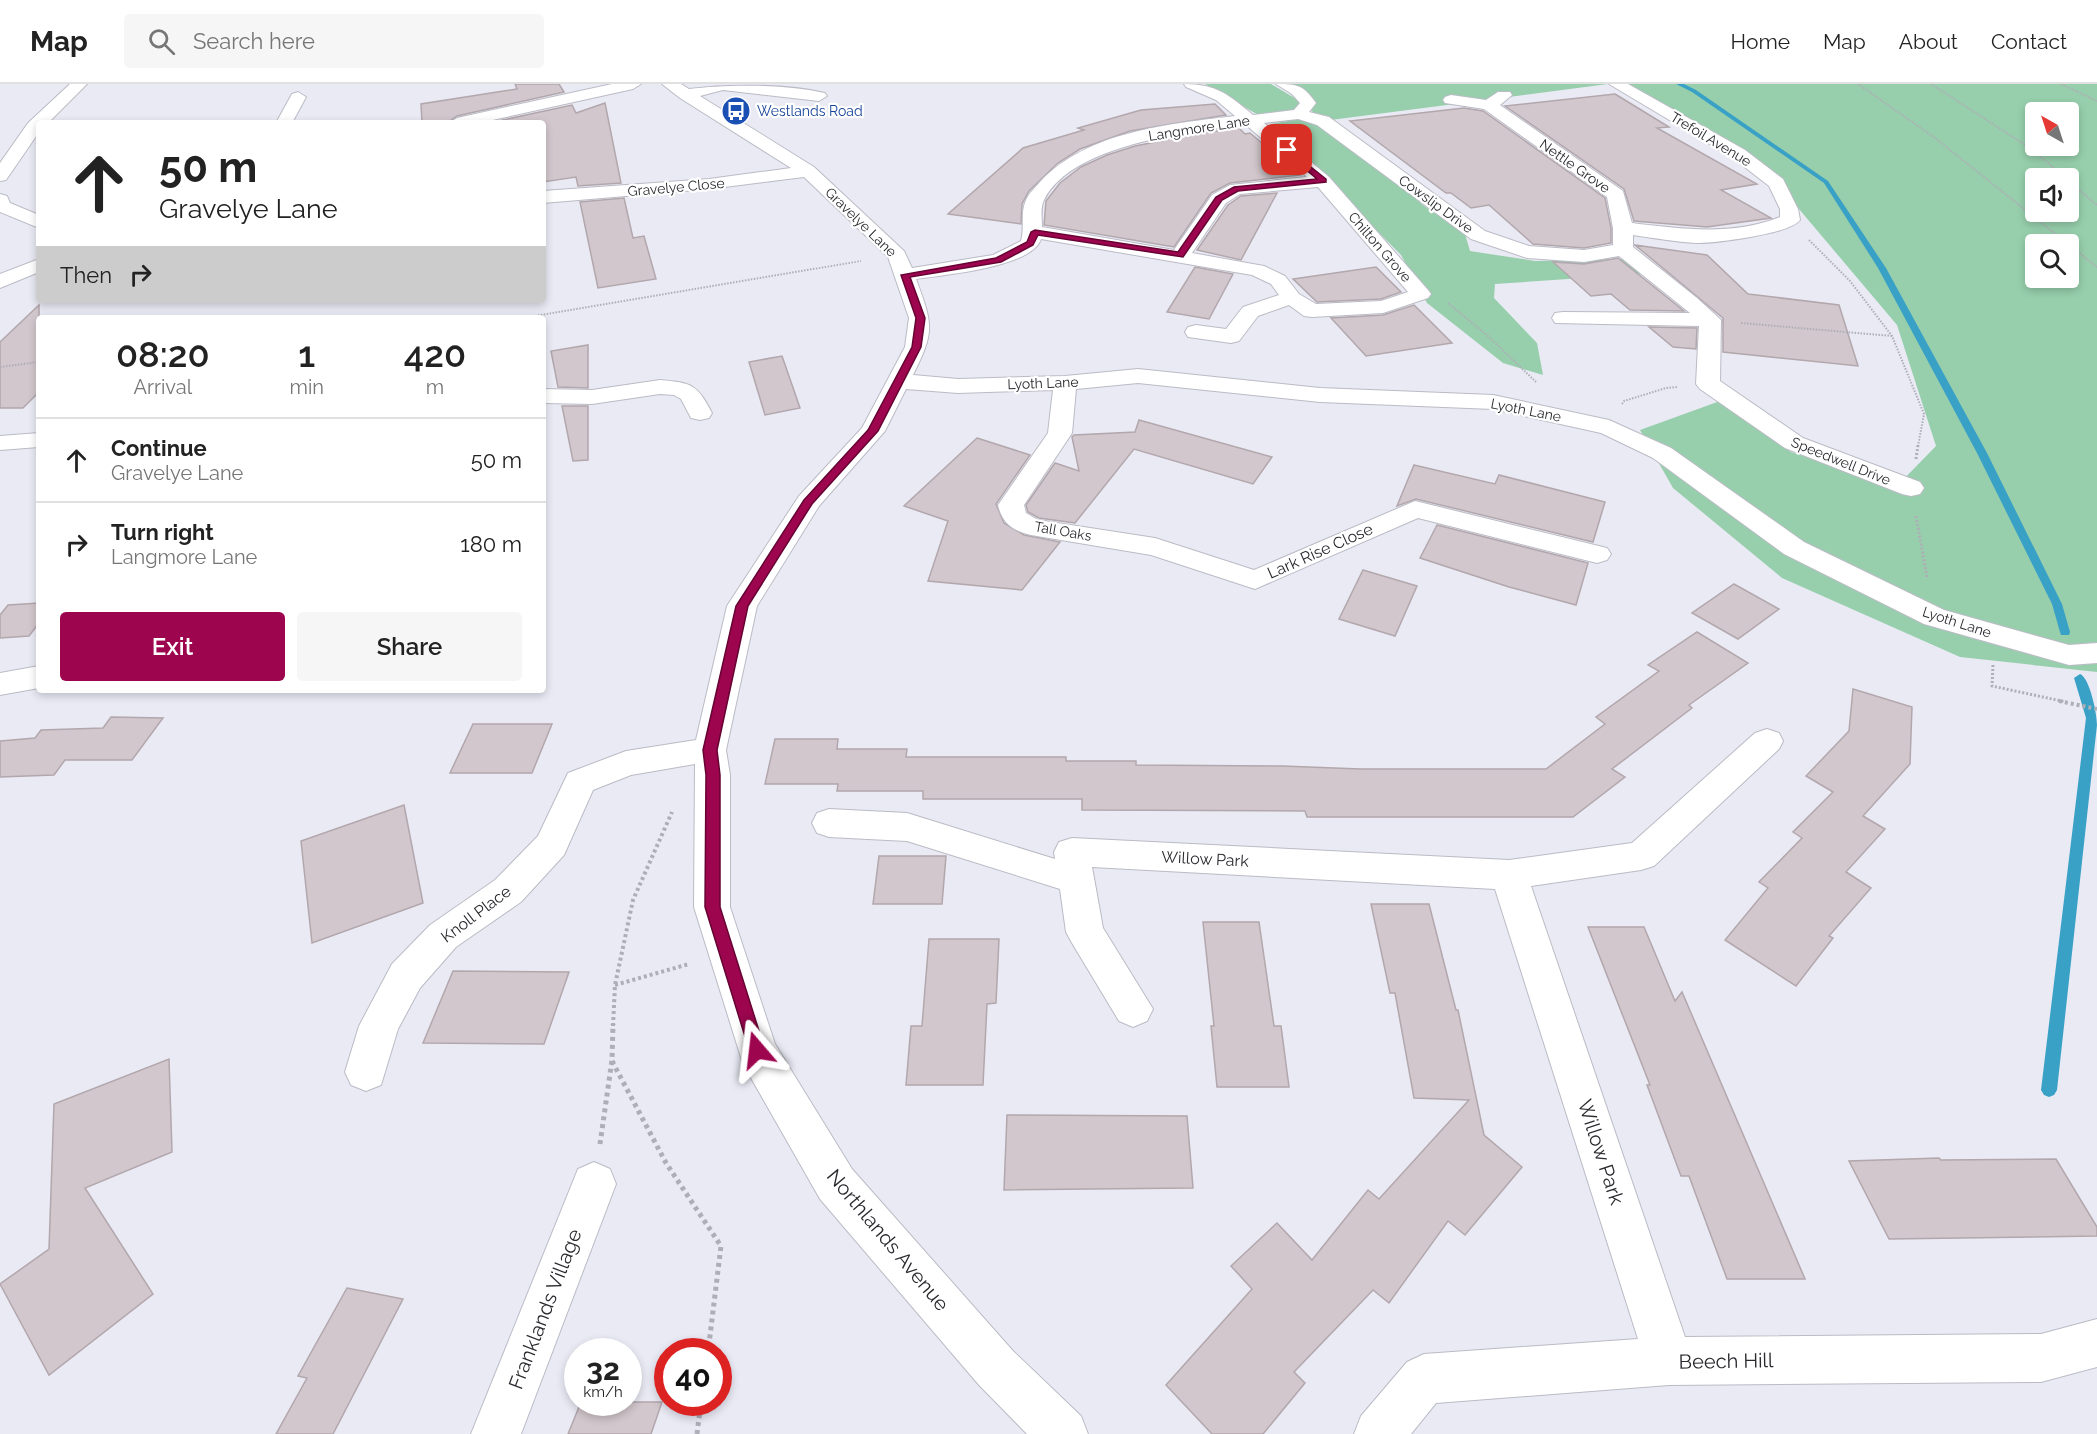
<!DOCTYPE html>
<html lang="en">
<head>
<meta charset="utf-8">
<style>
  body { margin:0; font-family:Raleway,sans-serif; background:#f6f6f6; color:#222; height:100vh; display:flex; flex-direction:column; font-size:22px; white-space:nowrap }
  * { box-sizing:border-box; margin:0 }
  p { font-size:20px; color:#767676 }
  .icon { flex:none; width:33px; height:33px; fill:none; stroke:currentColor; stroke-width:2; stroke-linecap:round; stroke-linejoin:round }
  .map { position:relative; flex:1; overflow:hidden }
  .panel { position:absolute; left:36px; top:231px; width:510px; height:378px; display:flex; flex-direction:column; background:#fff; border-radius:6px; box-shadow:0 3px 9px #0003 }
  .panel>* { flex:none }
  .banner { position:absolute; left:36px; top:36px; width:510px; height:183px; border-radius:6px; box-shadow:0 3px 9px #0003; background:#fff; color:#222; overflow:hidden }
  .needle { width:39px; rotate:321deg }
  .buttons { position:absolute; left:2025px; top:18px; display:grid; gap:12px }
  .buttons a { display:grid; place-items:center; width:54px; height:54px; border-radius:6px; background:#fff; box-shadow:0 3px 9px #0003; font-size:30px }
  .speed { position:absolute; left:564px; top:1254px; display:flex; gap:12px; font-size:30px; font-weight:700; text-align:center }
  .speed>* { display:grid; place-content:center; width:78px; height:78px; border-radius:50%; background:#fff; box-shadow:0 3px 9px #0003; line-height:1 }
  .speed small { font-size:15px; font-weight:400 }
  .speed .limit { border:9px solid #d22; background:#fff; color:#111 }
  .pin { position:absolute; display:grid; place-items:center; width:51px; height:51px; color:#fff; margin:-26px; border-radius:12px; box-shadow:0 3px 9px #0006 }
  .me { position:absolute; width:66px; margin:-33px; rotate:343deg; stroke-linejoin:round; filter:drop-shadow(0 0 4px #0008) }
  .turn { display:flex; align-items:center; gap:21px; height:126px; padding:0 24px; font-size:27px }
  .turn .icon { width:78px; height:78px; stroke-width:2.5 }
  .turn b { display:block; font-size:42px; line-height:51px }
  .then { display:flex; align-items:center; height:57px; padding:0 24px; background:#0003; gap:12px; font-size:22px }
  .eta { display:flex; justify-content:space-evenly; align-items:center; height:102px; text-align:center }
  .eta b { font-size:36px; font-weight:600; line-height:42px }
  .cta { display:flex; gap:12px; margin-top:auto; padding:12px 24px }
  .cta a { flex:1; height:69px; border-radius:6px; background:#9d054f; color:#fff; font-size:24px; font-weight:600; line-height:69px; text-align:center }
  .cta a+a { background:#f6f6f6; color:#222 }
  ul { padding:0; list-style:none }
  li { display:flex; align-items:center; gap:18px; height:84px; padding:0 24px; border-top:2px solid #e0e0e0 }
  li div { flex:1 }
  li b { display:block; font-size:22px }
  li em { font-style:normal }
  header { display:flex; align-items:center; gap:36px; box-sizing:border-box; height:84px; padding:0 30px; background:#fff; border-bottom:2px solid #e0e0e0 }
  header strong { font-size:28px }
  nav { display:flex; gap:33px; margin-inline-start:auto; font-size:21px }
  .search { width:420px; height:54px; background:#f6f6f6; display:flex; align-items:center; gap:15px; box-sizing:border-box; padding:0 21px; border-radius:6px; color:#767676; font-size:22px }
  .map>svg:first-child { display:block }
  .green { fill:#97cfac; fill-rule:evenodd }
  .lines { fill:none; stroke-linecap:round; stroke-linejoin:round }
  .stream { fill:#3aa1c6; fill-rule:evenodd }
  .building { fill:#d2c7cc; stroke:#b2a7ac; stroke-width:1.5 }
  .minor-casing { stroke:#babbc5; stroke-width:2 }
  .path-far3 { stroke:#adaeb6; stroke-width:2; stroke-dasharray:1.5 1.5; stroke-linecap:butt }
  .path-far2 { stroke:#adaeb6; stroke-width:3; stroke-dasharray:2 2; stroke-linecap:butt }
  .path-far1 { stroke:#adaeb6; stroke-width:4; stroke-dasharray:3 3; stroke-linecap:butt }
  .path { stroke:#adaeb6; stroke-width:5; stroke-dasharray:4 4; stroke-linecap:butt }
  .minor { fill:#fff; fill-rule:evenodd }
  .route { fill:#9d054f; stroke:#660333; stroke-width:1.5 }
  .labels { text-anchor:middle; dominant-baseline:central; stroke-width:4.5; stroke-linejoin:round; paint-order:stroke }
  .far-transit-label { font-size:14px; fill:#164399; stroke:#fff; text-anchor:start }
  .far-street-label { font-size:14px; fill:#292a2e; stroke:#fff }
  .street-label { font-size:16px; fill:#292a2e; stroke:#fff }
  .near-street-label { font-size:20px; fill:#292a2e; stroke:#fff }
</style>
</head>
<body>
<header>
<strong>Map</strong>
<div class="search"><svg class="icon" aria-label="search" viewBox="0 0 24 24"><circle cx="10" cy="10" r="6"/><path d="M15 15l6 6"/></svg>Search here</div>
<nav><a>Home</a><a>Map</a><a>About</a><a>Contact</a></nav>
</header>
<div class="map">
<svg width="2097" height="1350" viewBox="0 0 2097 1350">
  <rect width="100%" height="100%" fill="#eaeaf5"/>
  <g class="green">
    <polygon points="1205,0 1271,0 1298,16 1279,0 1608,0 1323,37 1303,19 1296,28 1260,32"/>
    <path d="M 1617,0 L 2097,0 L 2097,588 L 1960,573 L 1782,494 L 1673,404 L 1640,346 L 1720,317 L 1791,368 L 1897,402 L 1936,362 L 1897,241 L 1777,99 ZM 2036,28 L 2068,28 L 2068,62 L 2036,62 ZM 2036,94 L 2068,94 L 2068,128 L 2036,128 ZM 2036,160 L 2068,160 L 2068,194 L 2036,194 Z"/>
    <polygon points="1299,35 1320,40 1374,77 1423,121 1465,150 1470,167 1535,177 1624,175 1641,190 1495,200 1494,214 1537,259 1543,291 1503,279 1427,219 1401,171 1298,67 1269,44 1271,40"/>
  </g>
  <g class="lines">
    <g class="stream">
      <polygon points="1676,0 1684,0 1696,6 1828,97 1886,184 1987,369 2062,520 2070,548 2069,551 2061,551 2060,548 2052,520 1977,369 1878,184 1824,99 1692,8"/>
      <path d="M 2080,590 C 2090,594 2097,630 2097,641 L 2057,1006 L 2054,1011 L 2049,1013 L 2044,1011 L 2041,1006 L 2086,634 L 2074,594 Z"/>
    </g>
  </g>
  <g class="building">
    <polygon points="515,0 559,0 564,8 457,32 447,39 422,39 421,20 517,5"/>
    <polygon points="1615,10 1669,43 1657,44 1757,100 1721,106 1771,134 1707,143 1634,137 1624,105 1505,22"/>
    <polygon points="605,19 621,99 578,102 576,93 543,98 543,39 489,39 572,21 576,29"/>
    <polygon points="1215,20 1226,31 1130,47 1080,65 1058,79 1029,107 1022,120 1021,140 948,130 1023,64 1084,46 1078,44 1141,26"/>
    <polygon points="1464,24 1483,27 1605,114 1611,144 1611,159 1584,164 1533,160 1489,121 1471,124 1451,109 1446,109 1350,37"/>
    <polygon points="1239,44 1245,50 1250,49 1300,91 1230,99 1211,109 1174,163 1044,141 1046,117 1060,99 1081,83 1107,71 1135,62 1196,50"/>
    <polygon points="1277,109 1241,176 1197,166 1228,121 1241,112"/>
    <polygon points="624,114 633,154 644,152 656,195 598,204 580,118"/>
    <polygon points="1635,161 1707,171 1748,210 1839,221 1858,282 1723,268 1723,234"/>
    <polygon points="1618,174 1684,227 1630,226 1611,210 1591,212 1553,178 1584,180"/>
    <polygon points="1195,183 1233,190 1209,235 1167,228"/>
    <polygon points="1376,183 1401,208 1381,215 1317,218 1293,195"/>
    <polygon points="39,221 39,308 23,324 0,324 0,258"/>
    <polygon points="1414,221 1452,259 1366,272 1331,234 1383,231"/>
    <polygon points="1649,243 1697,244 1696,265 1673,263"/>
    <polygon points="588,261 588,304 558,303 551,267"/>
    <polygon points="782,272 800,324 765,331 749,278"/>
    <polygon points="562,322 588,322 588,376 573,377"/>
    <polygon points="1139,336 1272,373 1253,400 1134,365 1075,439 1039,434 1028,428 1026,421 1055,379 1079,387 1072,353 1074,351 1135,348"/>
    <polygon points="977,354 1030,371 996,420 1004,439 1024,451 1060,458 1022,506 928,497 948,437 904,422"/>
    <polygon points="1414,381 1495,400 1499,391 1605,418 1593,458 1416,415 1397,422"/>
    <polygon points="1437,441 1588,479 1576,521 1509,503 1420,474"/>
    <polygon points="1363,486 1417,502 1395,552 1339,535"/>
    <polygon points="1734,500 1779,525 1738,555 1692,529"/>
    <polygon points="39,519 39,539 29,552 0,554 0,531 8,521"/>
    <polygon points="1697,548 1748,579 1689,621 1692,624 1612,685 1625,693 1573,733 1307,733 1305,727 1082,726 1082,715 923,715 923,707 837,707 838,700 765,700 775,655 838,655 837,665 907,665 906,673 1066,673 1066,677 1136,677 1136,681 1282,682 1361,685 1546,685 1605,640 1596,633 1659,587 1648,581"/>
    <polygon points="1853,605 1912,623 1910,680 1863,732 1885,745 1846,788 1871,804 1829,852 1833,854 1796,902 1725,856 1768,804 1759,798 1802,754 1793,748 1833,708 1806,692 1849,647"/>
    <polygon points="111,633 163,634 132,676 65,676 54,691 0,693 0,657 35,654 41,646 103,644"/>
    <polygon points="473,640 552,640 532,689 450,689"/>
    <polygon points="404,721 423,819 312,859 301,757"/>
    <polygon points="879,772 946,772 942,820 873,820"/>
    <polygon points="1371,820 1429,820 1456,926 1458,926 1484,1051 1522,1083 1465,1151 1448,1137 1389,1219 1373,1206 1294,1288 1305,1299 1263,1350 1212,1350 1166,1301 1252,1205 1231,1182 1277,1139 1312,1176 1368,1106 1379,1115 1469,1016 1414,1014 1395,909 1390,909"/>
    <polygon points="1203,838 1259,838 1274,942 1281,942 1289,1003 1217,1003 1211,942 1214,942"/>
    <polygon points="1588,843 1644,843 1675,917 1682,908 1805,1195 1727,1195 1689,1092 1681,1092 1647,1001 1650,1001"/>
    <polygon points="929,855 999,855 996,919 987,920 983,1001 906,1001 911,942 922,942"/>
    <polygon points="453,887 569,888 544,960 423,959"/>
    <polygon points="169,975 172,1068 85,1104 153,1210 49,1291 0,1200 49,1165 54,1020"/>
    <polygon points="1007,1031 1187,1032 1193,1104 1004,1106"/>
    <polygon points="1939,1074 1941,1076 2056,1075 2097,1143 2097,1152 1889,1155 1849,1077"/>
    <polygon points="347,1204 403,1215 333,1350 276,1350 307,1294 298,1292"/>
    <polygon points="581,1318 662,1318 651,1350 568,1350"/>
  </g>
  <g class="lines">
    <g class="minor-casing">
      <g id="minor">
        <polygon points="70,0 87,0 48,39 39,39 39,48 6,96 0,97 0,79 28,39"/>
        <polygon points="612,0 641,0 633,5 479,39 449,39 457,34"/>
        <path d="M 662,0 L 681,0 L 689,5 C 727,0 787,0 825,9 L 827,12 L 819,17 L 723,6 L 700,12 L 814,83 L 904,167 L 912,184 L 993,171 L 1021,157 C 1025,143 1020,129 1026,116 C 1029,109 1035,104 1040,98 C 1087,47 1170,40 1235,32 L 1216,16 L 1186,3 L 1184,0 C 1217,0 1229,11 1253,31 L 1294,26 L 1300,19 L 1292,10 L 1276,0 C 1298,0 1303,1 1316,19 L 1309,28 L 1329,33 L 1485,147 L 1529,162 L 1584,166 L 1613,161 L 1613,144 L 1607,113 L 1484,25 L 1445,19 L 1443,16 L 1445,13 L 1451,11 L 1486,16 L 1498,8 L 1510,8 L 1512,11 L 1500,21 L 1623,107 L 1632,139 C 1681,145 1733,152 1780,133 L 1780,125 L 1769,102 L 1733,74 L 1609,0 L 1628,0 L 1745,66 L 1783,95 L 1798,125 L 1800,136 C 1790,150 1716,159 1697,159 C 1676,158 1654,154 1633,151 L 1633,163 L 1697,214 L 1721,236 L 1720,297 L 1803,354 L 1920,398 L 1924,404 L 1920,410 L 1911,412 L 1902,410 L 1785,364 L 1700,305 L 1696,300 L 1699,242 L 1555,239 L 1552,234 L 1555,229 L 1563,228 L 1690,229 L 1619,172 L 1584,178 L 1527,174 L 1471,155 L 1317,41 L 1298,35 L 1264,39 L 1329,93 L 1428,206 L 1431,210 L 1428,214 L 1383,229 L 1312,233 L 1304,232 L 1289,221 L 1258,232 L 1239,257 L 1231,259 L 1188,253 L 1185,248 L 1188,243 L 1196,241 L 1226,245 L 1243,223 L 1279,211 L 1271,200 L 1252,191 L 1041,155 C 1033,183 943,191 916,195 C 933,241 935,247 913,291 L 958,295 L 1065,292 L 1138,285 L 1320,304 L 1493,311 L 1609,336 L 1671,364 L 1804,458 L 1944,526 L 2069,561 L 2097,559 L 2097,579 L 2069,581 L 1924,540 L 1784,470 L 1653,374 L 1601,349 L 1493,325 L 1320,318 L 1138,299 L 1076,305 L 1072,349 L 1024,421 L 1026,429 L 1038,436 L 1155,454 L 1254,486 L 1415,417 L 1607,464 L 1611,470 L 1607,476 L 1597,479 L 1418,434 L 1255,505 L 1151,471 L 1031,451 C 1013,447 1002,439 998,421 L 1048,349 L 1053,306 L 958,309 L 906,305 L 885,347 L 819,422 L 757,522 L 726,666 L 730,691 L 730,823 L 775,960 L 852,1085 L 1013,1267 L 1081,1332 L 1088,1350 L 1027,1350 L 979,1301 L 820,1115 L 743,980 L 694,823 L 695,680 L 631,691 L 593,706 L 564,771 L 521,818 L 456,863 L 420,904 L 398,945 L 381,1001 L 366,1007 L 351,1001 L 345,988 L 359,942 L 392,880 L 430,841 L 495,796 L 538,752 L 568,689 L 626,667 L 696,656 L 727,522 L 799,412 L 862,344 L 905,263 L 909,234 L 888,173 L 804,93 L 709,105 L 543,119 L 543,107 L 709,95 L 791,84 L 680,14 ZM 1246,41 L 1307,93 L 1230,101 L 1212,111 L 1174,166 L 1042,143 C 1042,135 1040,124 1044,116 C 1072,60 1191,47 1246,41 ZM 1318,103 L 1408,208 L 1381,217 L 1316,220 L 1299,210 L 1285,192 L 1264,182 L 1192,169 L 1226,119 L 1240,110 Z"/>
        <polygon points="298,8 306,13 292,39 276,39 292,10"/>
        <polygon points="0,110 7,112 10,119 39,131 39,144 0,128"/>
        <polygon points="39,175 39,188 0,204 0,190"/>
        <path d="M 660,296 C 692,299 697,300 712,329 L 709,334 L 700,336 L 691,334 L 681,315 L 674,311 L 660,310 L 592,320 L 543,319 L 543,305 L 592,306 Z"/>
        <polygon points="39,349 39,363 0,366 0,352"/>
        <polygon points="39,582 39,604 0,611 0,589"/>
        <polygon points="1767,645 1779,649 1783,657 1779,665 1654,782 1641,786 1531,802 1685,1253 2041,1250 2097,1235 2097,1283 2041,1298 1669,1301 1436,1319 1411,1350 1354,1350 1361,1332 1407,1278 1424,1270 1638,1255 1495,805 1092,783 1103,844 1153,925 1147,937 1133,943 1119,937 1072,859 1066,848 1060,805 907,757 829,753 817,749 812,739 817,729 829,725 907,729 1055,775 1054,768 1059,758 1072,754 1509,776 1632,759 1755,649"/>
        <polygon points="594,1078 610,1085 616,1100 521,1350 471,1350 578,1085"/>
      </g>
    </g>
    <g class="path-far3">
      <polyline points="1858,0 1935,54 2097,183"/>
      <polyline points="1931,0 2030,64 2066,94"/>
      <polyline points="2061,0 2097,17"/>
      <polyline points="2068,97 2097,121"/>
      <polyline points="1809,156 1850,197 1892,252 1924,330 1918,362"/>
      <polyline points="1448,219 1488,252 1536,298"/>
      <polyline points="523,234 861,177"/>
      <polyline points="1741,239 1892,252"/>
      <polyline points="0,283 39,278"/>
      <polyline points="1622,320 1624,317 1666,304 1677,303"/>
    </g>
    <g class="path-far2">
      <polyline points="1916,375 1918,361"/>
      <polyline points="1916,432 1927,493"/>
      <polyline points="1993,581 1992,602 2066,618"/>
    </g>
    <g class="path-far1">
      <polyline points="2059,617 2097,625"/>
      <polyline points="615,901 689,880"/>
      <polyline points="613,942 615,901 633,816 672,728"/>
    </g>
    <g class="path">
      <polyline points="612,977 666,1079 721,1162 708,1268"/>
      <polyline points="600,1060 612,976 613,940"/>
      <polyline points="697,1350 701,1318"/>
    </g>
    <use href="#minor" class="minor"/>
  </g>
  <polygon class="route" points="1287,64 1326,95 1326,98 1238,107 1222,116 1183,173 1038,151 1033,161 1001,178 910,193 925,234 921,263 878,347 812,420 748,522 717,666 720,691 720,823 765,966 763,972 757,974 751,972 705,823 706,691 703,666 736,522 804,416 868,346 912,263 916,234 901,191 996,174 1027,158 1031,148 1035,146 1178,168 1216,113 1234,103 1317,95 1285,68"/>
  <defs>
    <g id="bus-disc" transform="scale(1.5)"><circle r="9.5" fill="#1a4fb4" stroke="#fff"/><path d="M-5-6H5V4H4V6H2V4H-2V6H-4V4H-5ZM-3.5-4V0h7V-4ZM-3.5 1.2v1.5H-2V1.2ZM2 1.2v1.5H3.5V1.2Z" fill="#fff"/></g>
  </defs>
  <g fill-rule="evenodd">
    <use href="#bus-disc" x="736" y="27"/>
  </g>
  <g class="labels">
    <g class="far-transit-label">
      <text x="757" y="27">Westlands Road</text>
    </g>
    <g class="far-street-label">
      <text transform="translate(1199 44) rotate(-9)">Langmore Lane</text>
      <text transform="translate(1711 55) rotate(31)">Trefoil Avenue</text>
      <text transform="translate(1575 82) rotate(35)">Nettle Grove</text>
      <text transform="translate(676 103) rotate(-5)">Gravelye Close</text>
      <text transform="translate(1436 120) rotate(36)">Cowslip Drive</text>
      <text transform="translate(861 138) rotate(44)">Gravelye Lane</text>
      <text transform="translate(1380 163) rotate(49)">Chilton Grove</text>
      <text transform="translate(1043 299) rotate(-2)">Lyoth Lane</text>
      <text transform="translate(1526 326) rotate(11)">Lyoth Lane</text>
      <text transform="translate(1841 377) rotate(22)">Speedwell Drive</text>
      <text transform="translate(1063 447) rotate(10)">Tall Oaks</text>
      <text transform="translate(1957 538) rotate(18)">Lyoth Lane</text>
    </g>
    <g class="street-label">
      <text transform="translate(1320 467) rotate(-24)">Lark Rise Close</text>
      <text transform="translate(1205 775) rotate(3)">Willow Park</text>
      <text transform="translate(476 830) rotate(-37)">Knoll Place</text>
    </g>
    <g class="near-street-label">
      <text transform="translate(1601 1068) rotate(72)">Willow Park</text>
      <text transform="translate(888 1156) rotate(50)">Northlands Avenue</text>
      <text transform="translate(545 1225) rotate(-69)">Franklands Village</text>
      <text transform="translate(1726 1277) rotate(-1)">Beech Hill</text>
    </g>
  </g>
</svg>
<div class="buttons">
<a><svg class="needle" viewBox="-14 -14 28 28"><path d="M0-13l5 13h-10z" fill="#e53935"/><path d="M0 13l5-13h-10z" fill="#767676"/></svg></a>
<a><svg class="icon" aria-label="sound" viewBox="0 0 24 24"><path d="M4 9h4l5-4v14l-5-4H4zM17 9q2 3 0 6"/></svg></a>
<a><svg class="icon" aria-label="search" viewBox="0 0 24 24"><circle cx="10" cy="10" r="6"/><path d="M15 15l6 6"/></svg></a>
</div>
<div class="speed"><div>32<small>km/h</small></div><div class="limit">40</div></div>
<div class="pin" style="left:1287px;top:66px;background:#d93025"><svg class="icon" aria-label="arrive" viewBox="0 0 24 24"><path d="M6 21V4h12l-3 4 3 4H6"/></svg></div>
<svg class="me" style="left:757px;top:966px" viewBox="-20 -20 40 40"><path d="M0-17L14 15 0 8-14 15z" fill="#9d054f" stroke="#fff" stroke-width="4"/></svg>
<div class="banner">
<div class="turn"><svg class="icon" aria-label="ahead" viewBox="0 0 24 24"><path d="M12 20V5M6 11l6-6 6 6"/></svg><div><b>50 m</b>Gravelye Lane</div></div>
<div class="then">Then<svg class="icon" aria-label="right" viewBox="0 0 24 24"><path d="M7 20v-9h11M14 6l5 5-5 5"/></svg></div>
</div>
<section class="panel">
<div class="eta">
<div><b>08:20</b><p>Arrival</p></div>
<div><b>1</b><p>min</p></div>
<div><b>420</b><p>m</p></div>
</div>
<ul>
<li><svg class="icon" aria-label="ahead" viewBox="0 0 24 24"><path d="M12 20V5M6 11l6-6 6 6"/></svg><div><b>Continue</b><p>Gravelye Lane</p></div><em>50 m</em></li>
<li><svg class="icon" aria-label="right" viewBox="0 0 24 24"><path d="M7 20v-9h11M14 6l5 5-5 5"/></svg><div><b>Turn right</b><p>Langmore Lane</p></div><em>180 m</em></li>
</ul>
<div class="cta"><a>Exit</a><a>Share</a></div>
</section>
</div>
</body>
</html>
